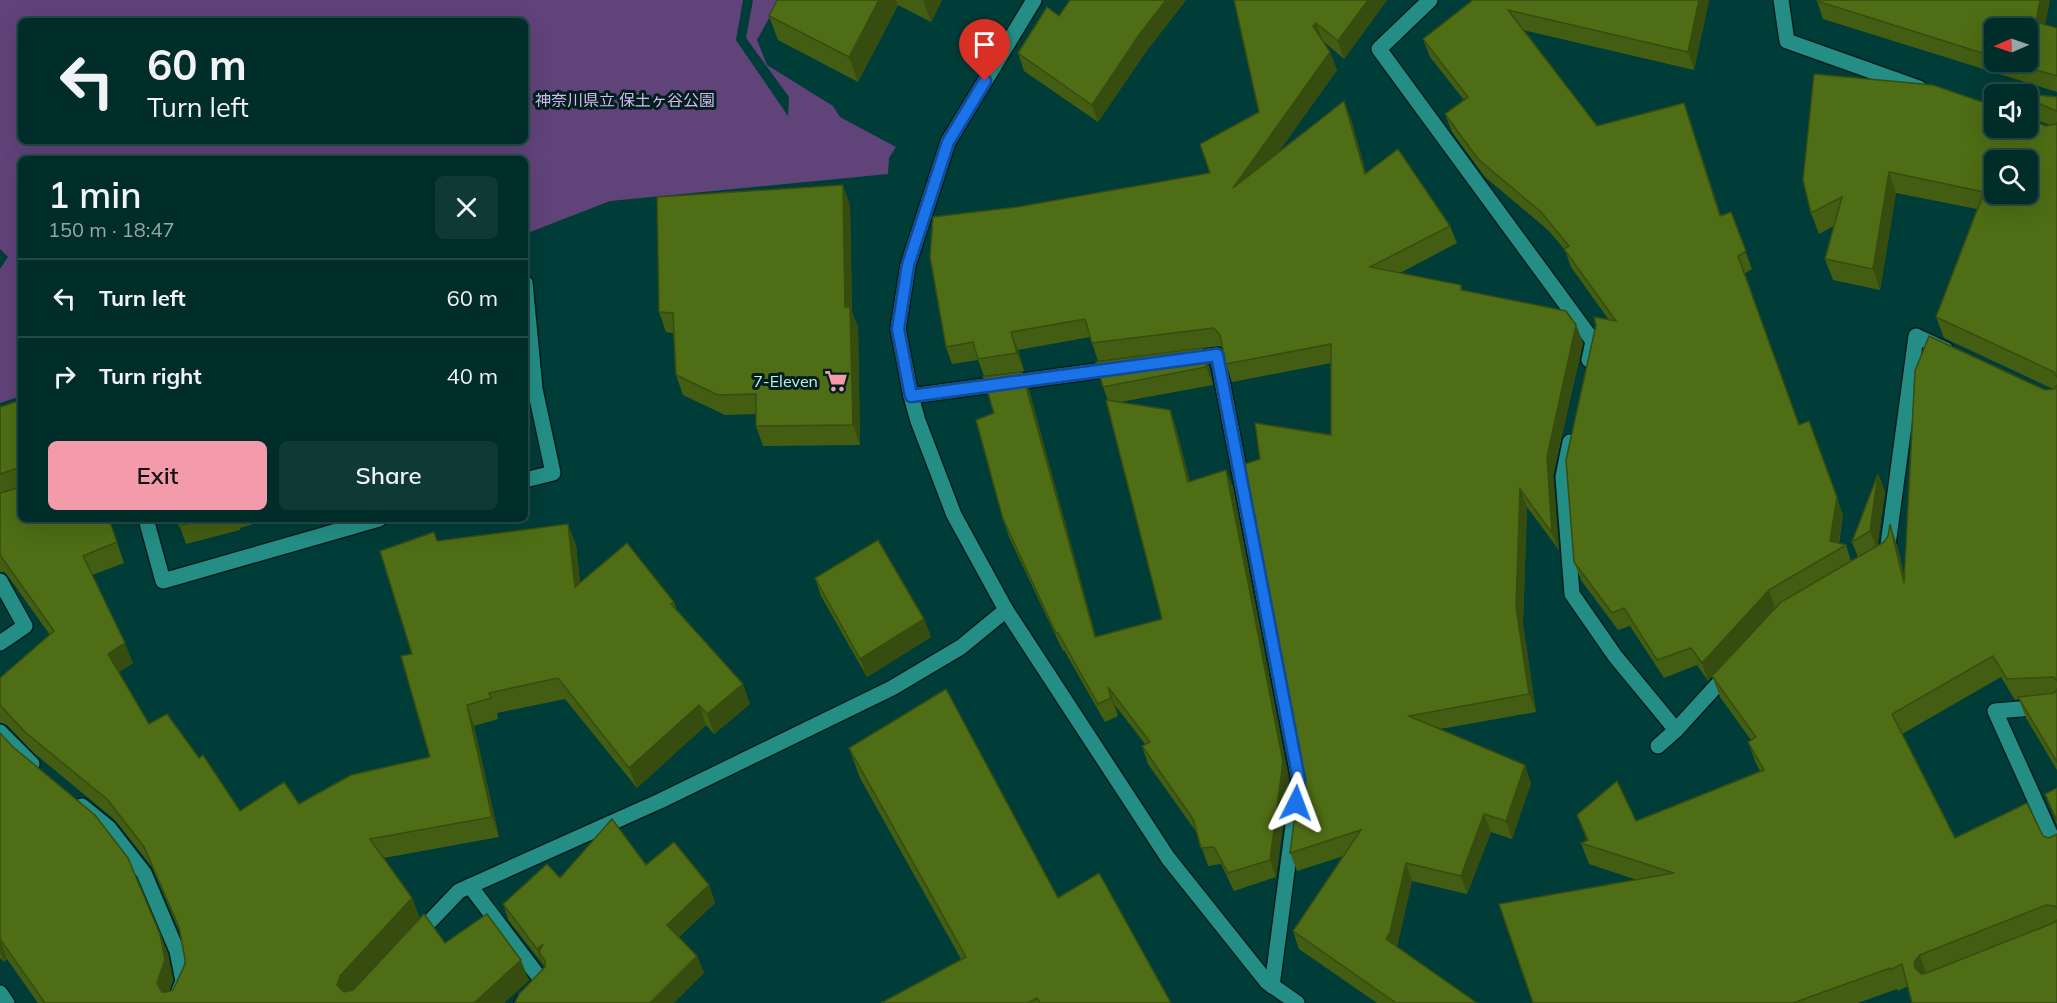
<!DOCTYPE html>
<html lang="en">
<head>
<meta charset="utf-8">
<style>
  body { margin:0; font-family:Mulish,"Noto Sans JP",sans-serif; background:#0e3936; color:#f1f3f6; height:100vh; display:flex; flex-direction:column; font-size:22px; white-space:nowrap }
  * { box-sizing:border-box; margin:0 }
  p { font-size:20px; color:#95a8a8 }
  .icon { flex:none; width:33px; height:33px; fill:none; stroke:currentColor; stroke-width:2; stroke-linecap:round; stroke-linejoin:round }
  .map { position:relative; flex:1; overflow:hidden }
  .drawer { position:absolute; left:18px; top:156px; width:510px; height:366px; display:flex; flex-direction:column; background:#002d2a; border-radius:9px; box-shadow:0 6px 24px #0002,0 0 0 2px #224947 }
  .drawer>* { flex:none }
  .guide { position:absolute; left:18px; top:18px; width:510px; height:126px; border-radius:9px; box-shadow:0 6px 24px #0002,0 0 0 2px #224947; background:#002d2a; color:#f1f3f6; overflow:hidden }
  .needle { width:39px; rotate:268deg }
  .fabs { position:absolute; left:1984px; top:18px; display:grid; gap:12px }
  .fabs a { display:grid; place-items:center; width:54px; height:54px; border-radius:9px; background:#002d2a; box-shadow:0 6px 24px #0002,0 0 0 2px #224947; font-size:30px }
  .pin { position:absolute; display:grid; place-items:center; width:51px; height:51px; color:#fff; margin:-62px -26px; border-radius:50% 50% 50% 0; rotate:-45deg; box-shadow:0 0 6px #0007 }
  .pin .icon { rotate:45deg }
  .me { position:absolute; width:66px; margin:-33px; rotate:3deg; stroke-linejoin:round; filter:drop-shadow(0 0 4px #0008) }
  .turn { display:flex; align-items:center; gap:21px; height:126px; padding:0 30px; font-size:27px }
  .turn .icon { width:78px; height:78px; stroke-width:2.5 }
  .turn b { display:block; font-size:42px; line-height:51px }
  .round { display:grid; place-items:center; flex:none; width:63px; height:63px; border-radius:9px; background:#0e3936 }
  .summary { display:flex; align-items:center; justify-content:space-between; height:102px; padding:0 30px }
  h1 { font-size:36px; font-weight:600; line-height:45px }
  .primary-button { display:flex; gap:12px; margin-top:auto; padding:12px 30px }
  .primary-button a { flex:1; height:69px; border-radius:9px; background:#f39aab; color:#111; font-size:24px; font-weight:600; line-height:69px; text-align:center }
  .primary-button a+a { background:#0e3936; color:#f1f3f6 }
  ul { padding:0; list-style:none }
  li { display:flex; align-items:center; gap:18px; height:78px; padding:0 30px; border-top:2px solid #224947 }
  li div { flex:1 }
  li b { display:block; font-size:22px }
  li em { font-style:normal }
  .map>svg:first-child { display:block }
  .green { fill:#604379; fill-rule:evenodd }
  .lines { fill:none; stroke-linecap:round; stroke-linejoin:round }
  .minor-casing { stroke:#01201d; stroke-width:18 }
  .minor { stroke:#248e86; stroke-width:15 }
  .wall { fill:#435e12; fill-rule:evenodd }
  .shaded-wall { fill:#374c0f }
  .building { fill:#4e6d15; stroke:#374c0f; stroke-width:1.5; fill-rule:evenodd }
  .route-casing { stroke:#114b97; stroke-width:15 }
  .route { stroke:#1a73e8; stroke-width:10 }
  .labels { text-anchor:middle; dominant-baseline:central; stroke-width:6; stroke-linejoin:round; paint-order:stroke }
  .park-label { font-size:16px; fill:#d6b7f3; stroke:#01201d }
  .poi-label { font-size:16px; fill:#c3efea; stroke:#01201d; text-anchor:end }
</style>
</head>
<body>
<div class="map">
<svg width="2057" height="1003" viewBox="0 0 2057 1003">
  <rect width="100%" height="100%" fill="#003c38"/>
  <path class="green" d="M 0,0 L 743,0 L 736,40 L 788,116 L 789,97 L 746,38 L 753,0 L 779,0 L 757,40 L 767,65 L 833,106 L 840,117 L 896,147 L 889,158 L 888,174 L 610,201 L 525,234 L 525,159 L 21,159 L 21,396 L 0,403 L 0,269 L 8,257 L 0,249 ZM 21,21 L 525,21 L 525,141 L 21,141 Z"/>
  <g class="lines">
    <g class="minor-casing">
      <g id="minor">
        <polyline points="1034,0 948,142 908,265 898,329 911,396 918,421 954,515 1006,610 1168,858 1267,982 1297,1003"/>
        <polyline points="1430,0 1379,49 1593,341 1589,360"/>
        <polyline points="1781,0 1787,41 1919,88"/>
        <polyline points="525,283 535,389 553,473 525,480"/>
        <polyline points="1186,359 1217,355 1299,780 1272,986"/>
        <polyline points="911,396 1118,368"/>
        <polyline points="1570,442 1563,477 1572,594 1615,656 1676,730 1728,673"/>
        <polyline points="146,519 163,581 379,519"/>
        <polyline points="1888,545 1916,336 1946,350"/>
        <polyline points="0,581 25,626 0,643"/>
        <polyline points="2057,706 1995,711 2057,849"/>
        <polyline points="0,732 32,764"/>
        <polyline points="1658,746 1676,730"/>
        <polyline points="82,806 109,828 144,873 177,951 183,981 174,1003"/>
        <polyline points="470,886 542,981 522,1003"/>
        <polyline points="415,937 459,891 660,801 892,688 961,647 1006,610"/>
        <polyline points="0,993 7,1003"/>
      </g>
    </g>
    <use href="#minor" class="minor"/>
  </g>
  <g class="wall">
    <polygon points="777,0 942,0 931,22 898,5 858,82 778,40 769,16"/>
    <polygon points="1070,0 1186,0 1145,53 1098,122 1024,71 1018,53 1059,16"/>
    <polygon points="1234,0 1387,0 1344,59 1323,41 1330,52 1337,70 1277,154 1344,101 1351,119 1366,173 1450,226 1457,243 1400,273 1463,290 1576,325 1583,343 1553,475 1559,550 1527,507 1523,624 1536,712 1440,729 1531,783 1512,839 1491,832 1467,894 1412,881 1397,947 1477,1003 1377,1003 1299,949 1293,931 1344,856 1297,871 1290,853 1302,761 1331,435 1331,363 1232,382 1226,364 1223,349 1220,346 1098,361 1090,337 1018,350 1024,371 984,376 978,360 952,364 946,347 1017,207 1210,173 1259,112"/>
    <polygon points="1473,0 1709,0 1694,70 1523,30 1597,126 1684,103 1721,216 1731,212 1752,269 1744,274 1799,425 1843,515 1839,544 1846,545 1851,561 1858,557 1852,542 1878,474 1885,492 1877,546 1897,545 1904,574 2045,390 2053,389 1944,338 1936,317 1977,209 1896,193 1880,290 1833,280 1825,259 1834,226 1819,234 1811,213 1803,180 1995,128 2050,125 2031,118 2028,118 2028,94 2057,97 2057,770 2026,718 2019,699 2015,700 2001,677 1902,734 1955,838 2043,836 2049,838 2057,834 2057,1003 1908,986 1898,991 1897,989 1858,1003 1533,1003 1637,880 1589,864 1581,843 1587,841 1577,815 1636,821 1760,771 1756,763 1748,742 1751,740 1720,697 1712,676 1708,681 1697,665 1664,678 1630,626 1618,630 1581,580 1574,562 1609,320 1571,267 1565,250 1548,230 1485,177 1452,132 1445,114 1464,100 1430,57 1423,39"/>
    <path d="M 2050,0 L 2045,25 L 2057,28 L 2057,92 L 1823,19 L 1817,1 ZM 1995,28 L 2028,62 L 1995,62 Z"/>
    <polygon points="850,205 852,312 858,327 860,445 763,446 756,426 756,414 725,415 683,395 676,375 673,333 666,332 659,312"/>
    <polygon points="1209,366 1213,385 1120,402 1170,410 1176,428 1190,482 1226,470 1233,488 1289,780 1276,877 1234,891 1221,864 1208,866 1197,833 1148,764 1142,746 1145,744 1115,705 1118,716 1105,722 1064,650 1063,651 1009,537 1003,519 994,413 1022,372 1029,390 1096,637 1162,619 1108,400 1103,387"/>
    <polygon points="21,400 21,519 109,519 124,563 92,575 133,663 119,672 149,724 199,758 240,811 299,804 430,757 412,654 437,541 576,545 580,583 674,602 677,611 750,704 714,734 706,725 637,788 565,699 497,713 498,719 474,726 499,837 384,858 412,898 420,919 445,943 529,980 504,1003 38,1003 7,959 4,962 0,958 0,733 160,934 168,954 173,980 169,992 173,990 185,964 185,959 180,933 152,867 115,820 34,753 7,725 2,723 0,723 0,678 50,635 8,576 4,572 0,572 0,407"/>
    <polygon points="177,519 270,519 240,528 240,530 186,544"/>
    <polygon points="815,578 924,619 931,637 867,677 821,596"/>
    <polygon points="849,748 1058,898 1171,1003 881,1003 961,959 860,778"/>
    <polygon points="2057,788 2057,825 2045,794"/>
    <polygon points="646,865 709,885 715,903 679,937 697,956 704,973 545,967 509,921 503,904 560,878"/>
  </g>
  <g class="shaded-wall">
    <polygon points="879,0 896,0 898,5 858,82 849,57"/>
    <polygon points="923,0 942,0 931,22"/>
    <polygon points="1166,0 1186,0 1145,53 1098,122 1092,105 1139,35"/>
    <polygon points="1368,0 1387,0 1344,59 1338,41"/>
    <polygon points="1699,0 1709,0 1694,70 1688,52"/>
    <polygon points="2040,0 2050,0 2042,40 2036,22"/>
    <polygon points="1316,23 1323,41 1313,26"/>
    <polygon points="1330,52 1337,70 1240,206 1233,188"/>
    <polygon points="1344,101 1351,119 1371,191 1365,174"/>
    <polygon points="1684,103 1690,120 1727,234 1720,216"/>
    <polygon points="1889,172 1896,193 1880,290 1873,269"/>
    <polygon points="843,185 850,205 852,312 858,327 860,445 853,425 845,307"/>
    <polygon points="1576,325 1583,343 1553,475 1559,550 1552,533 1547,457"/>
    <polygon points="1011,332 1018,350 1024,371 1017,353"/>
    <polygon points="1203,348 1209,366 1213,385 1206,367"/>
    <polygon points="1022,372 1029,390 1101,655 1095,637"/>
    <polygon points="1170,410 1176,428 1195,500 1188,482"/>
    <polygon points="1226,470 1233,488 1289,780 1276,877 1270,860"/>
    <polygon points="1878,474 1885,492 1877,549 1870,531"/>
    <polygon points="1520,489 1527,507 1523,624 1536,712 1529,694 1516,607"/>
    <polygon points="1837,497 1843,515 1837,550 1830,541"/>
    <polygon points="568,524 576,545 583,607 575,587"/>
    <polygon points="1890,524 1897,545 1911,603 1904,583"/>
    <polygon points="1769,590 1775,608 1708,681 1702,663"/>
    <polygon points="924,619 931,637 867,677 860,659"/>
    <polygon points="125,643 133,663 116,674 108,654"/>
    <polygon points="743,684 750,704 714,734 707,714"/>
    <polygon points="1108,687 1115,705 1118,716 1111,698"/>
    <polygon points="467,705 474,726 499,837 492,817"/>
    <polygon points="699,705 706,725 637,788 629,768"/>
    <polygon points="1525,765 1531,783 1512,839 1506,821"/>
    <polygon points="1484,814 1491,832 1467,894 1461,876"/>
    <polygon points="1406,863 1412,881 1396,950 1386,939"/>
    <polygon points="709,885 715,903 673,942 667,925"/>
    <polygon points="412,898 420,919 345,1003 337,985 340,976"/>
    <polygon points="160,934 168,954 173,980 165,1003 157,983"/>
    <polygon points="0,939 7,959 4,962 0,952"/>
    <polygon points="543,944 545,961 539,952 544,966 543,966 537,949"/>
    <polygon points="1920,955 1927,976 1922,983 1915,968 1914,962"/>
    <polygon points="697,956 704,973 674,1003 650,1003"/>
    <polygon points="521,960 529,980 504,1003 474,1003"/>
  </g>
  <g class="building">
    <polygon points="777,0 879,0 849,57 769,16"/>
    <polygon points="1070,0 1166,0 1139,35 1092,105 1018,53 1047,7 1059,16"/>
    <polygon points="1234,0 1368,0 1338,41 1316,23 1313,26 1330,52 1233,188 1344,101 1365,174 1398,149 1450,226 1370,267 1461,285 1461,290 1566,311 1576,325 1547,457 1552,533 1520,489 1516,607 1529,694 1409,716 1525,765 1506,821 1484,814 1461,876 1406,863 1390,932 1386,939 1477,1003 1396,1003 1293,931 1361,830 1290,853 1302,761 1245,464 1260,459 1255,423 1331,435 1331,344 1226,364 1220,335 1214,328 1092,343 1085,319 1011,332 1017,353 978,359 973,342 946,347 930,257 933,217 1017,207 1210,173 1200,144 1259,112"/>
    <polygon points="1473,0 1699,0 1688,52 1508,10 1597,126 1684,103 1720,216 1731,212 1746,251 1738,256 1799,425 1809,421 1837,497 1830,541 1846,545 1769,590 1702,663 1691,648 1657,660 1624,608 1612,613 1574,562 1566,460 1596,325 1594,317 1616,321 1564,249 1569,246 1541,212 1478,159 1445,114 1468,97 1423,39"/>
    <polygon points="1817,0 2040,0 2036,22 2057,28 2057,76 2009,62 2028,62 2028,28 1995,28 1995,57 1817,1"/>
    <path d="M 1814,74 L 1933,85 L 1985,103 L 1994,101 L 1995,98 L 1995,128 L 2028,128 L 2028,119 L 2046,126 L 2056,124 L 2057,122 L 2057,378 L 2054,372 L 1936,317 L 1984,192 L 1889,172 L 1873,269 L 1825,259 L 1842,197 L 1811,213 L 1803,180 ZM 1995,160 L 2028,160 L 2028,194 L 1995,194 Z"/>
    <polygon points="1997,91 2057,97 2057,112 2057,111 2028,99 2028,94 1996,94"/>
    <polygon points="843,185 845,307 850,307 853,425 756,426 756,394 718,395 676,375 673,313 659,312 657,197"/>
    <polygon points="1929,336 2045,390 2054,389 2057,385 2057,681 2054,677 2007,679 1993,656 1892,714 1955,838 2027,803 2043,836 2049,838 2057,834 2057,909 2055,906 2046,905 1920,955 1914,962 1915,968 1921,974 1927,973 2053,923 2057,920 2057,1003 1912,1003 1902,964 1890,970 1890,968 1793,1003 1533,1003 1499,904 1674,873 1581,843 1588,840 1577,815 1617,781 1636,821 1764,770 1748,742 1756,737 1712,676 1781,602 1884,542 1888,536 1890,524 1904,583 1915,371"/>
    <polygon points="1203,348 1206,367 1103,387 1096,362"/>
    <polygon points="1022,372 1095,637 1162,619 1106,400 1170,410 1188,482 1226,470 1283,762 1270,860 1228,873 1214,847 1201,848 1193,819 1142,746 1150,742 1108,687 1111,698 1098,704 1058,633 1056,633 1003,519 976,420 994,413 983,377"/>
    <polygon points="21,400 21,473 20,472 15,469 0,474 0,407"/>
    <polygon points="1878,474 1870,531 1852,542"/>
    <polygon points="21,483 21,519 109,519 117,542 83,556 125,643 108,654 149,724 167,714 199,758 203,755 240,811 284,782 299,804 351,775 430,757 401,656 412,654 380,551 434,532 437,541 568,524 575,587 627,543 674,602 671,604 743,684 707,714 699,705 629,768 558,678 489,693 491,698 467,705 492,817 370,839 412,898 340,976 337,985 344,992 353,990 424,914 445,943 487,914 521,960 474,1003 45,1003 0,939 0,733 13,747 95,815 128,858 160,934 165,960 157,983 162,992 167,992 173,990 185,964 185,959 179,927 144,847 108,800 26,733 0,705 0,678 54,631 0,555 0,493 17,488"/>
    <polygon points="177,519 208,519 179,526"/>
    <polygon points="878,540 924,619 860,659 815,578"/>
    <polygon points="946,689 1058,898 1099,873 1171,1003 1040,1003 1037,998 1028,1003 881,1003 966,957 849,748"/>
    <polygon points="2057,689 2057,762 2018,697 2054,693"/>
    <polygon points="2057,788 2057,821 2045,794"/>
    <polygon points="612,819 646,865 674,842 709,885 667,925 697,956 650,1003 515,1003 519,994 545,967 545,961 539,952 543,944 537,949 503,904 547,864 560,878"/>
  </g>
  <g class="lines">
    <g class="route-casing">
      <polyline id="route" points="985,81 948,142 908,265 898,329 911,396 1217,355 1299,780 1296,803"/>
    </g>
    <use href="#route" class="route"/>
  </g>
  <defs>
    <g id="supermarket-bare" transform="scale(1.8)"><path d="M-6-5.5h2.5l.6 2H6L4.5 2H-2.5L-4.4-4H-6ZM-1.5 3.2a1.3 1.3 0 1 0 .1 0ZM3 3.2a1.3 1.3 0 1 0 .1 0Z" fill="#f39aab" stroke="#01201d" stroke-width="2.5" paint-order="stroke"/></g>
  </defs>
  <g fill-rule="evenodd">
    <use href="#supermarket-bare" x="836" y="381"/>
  </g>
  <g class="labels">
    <g class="park-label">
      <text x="625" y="100">神奈川県立 保土ヶ谷公園</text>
    </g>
    <g class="poi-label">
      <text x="818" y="381">7-Eleven</text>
    </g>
  </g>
</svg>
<div class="fabs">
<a><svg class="needle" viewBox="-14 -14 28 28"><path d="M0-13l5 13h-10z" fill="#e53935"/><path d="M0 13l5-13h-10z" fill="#95a8a8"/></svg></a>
<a><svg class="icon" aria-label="sound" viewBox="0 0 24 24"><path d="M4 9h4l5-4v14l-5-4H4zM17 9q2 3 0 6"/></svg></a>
<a><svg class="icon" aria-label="search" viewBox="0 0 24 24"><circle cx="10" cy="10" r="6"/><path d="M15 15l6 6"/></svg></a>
</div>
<div class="pin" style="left:985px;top:81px;background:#d93025"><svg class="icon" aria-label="arrive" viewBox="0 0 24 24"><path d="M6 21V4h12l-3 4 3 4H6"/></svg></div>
<svg class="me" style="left:1296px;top:803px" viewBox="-20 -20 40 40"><path d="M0-17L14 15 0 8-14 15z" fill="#1a73e8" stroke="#fff" stroke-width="4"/></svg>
<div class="guide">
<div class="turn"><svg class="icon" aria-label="left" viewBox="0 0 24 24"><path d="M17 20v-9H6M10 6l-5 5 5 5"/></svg><div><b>60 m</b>Turn left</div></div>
</div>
<section class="drawer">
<div class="summary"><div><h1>1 min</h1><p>150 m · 18:47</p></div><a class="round"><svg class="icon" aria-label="close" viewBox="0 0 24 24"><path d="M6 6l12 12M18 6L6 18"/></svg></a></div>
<ul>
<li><svg class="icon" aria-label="left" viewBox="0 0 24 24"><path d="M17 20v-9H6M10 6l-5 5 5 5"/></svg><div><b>Turn left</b></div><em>60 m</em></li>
<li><svg class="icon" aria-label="right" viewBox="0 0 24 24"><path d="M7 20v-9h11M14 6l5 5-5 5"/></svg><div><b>Turn right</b></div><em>40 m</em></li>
</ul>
<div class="primary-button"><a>Exit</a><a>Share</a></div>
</section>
</div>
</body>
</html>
